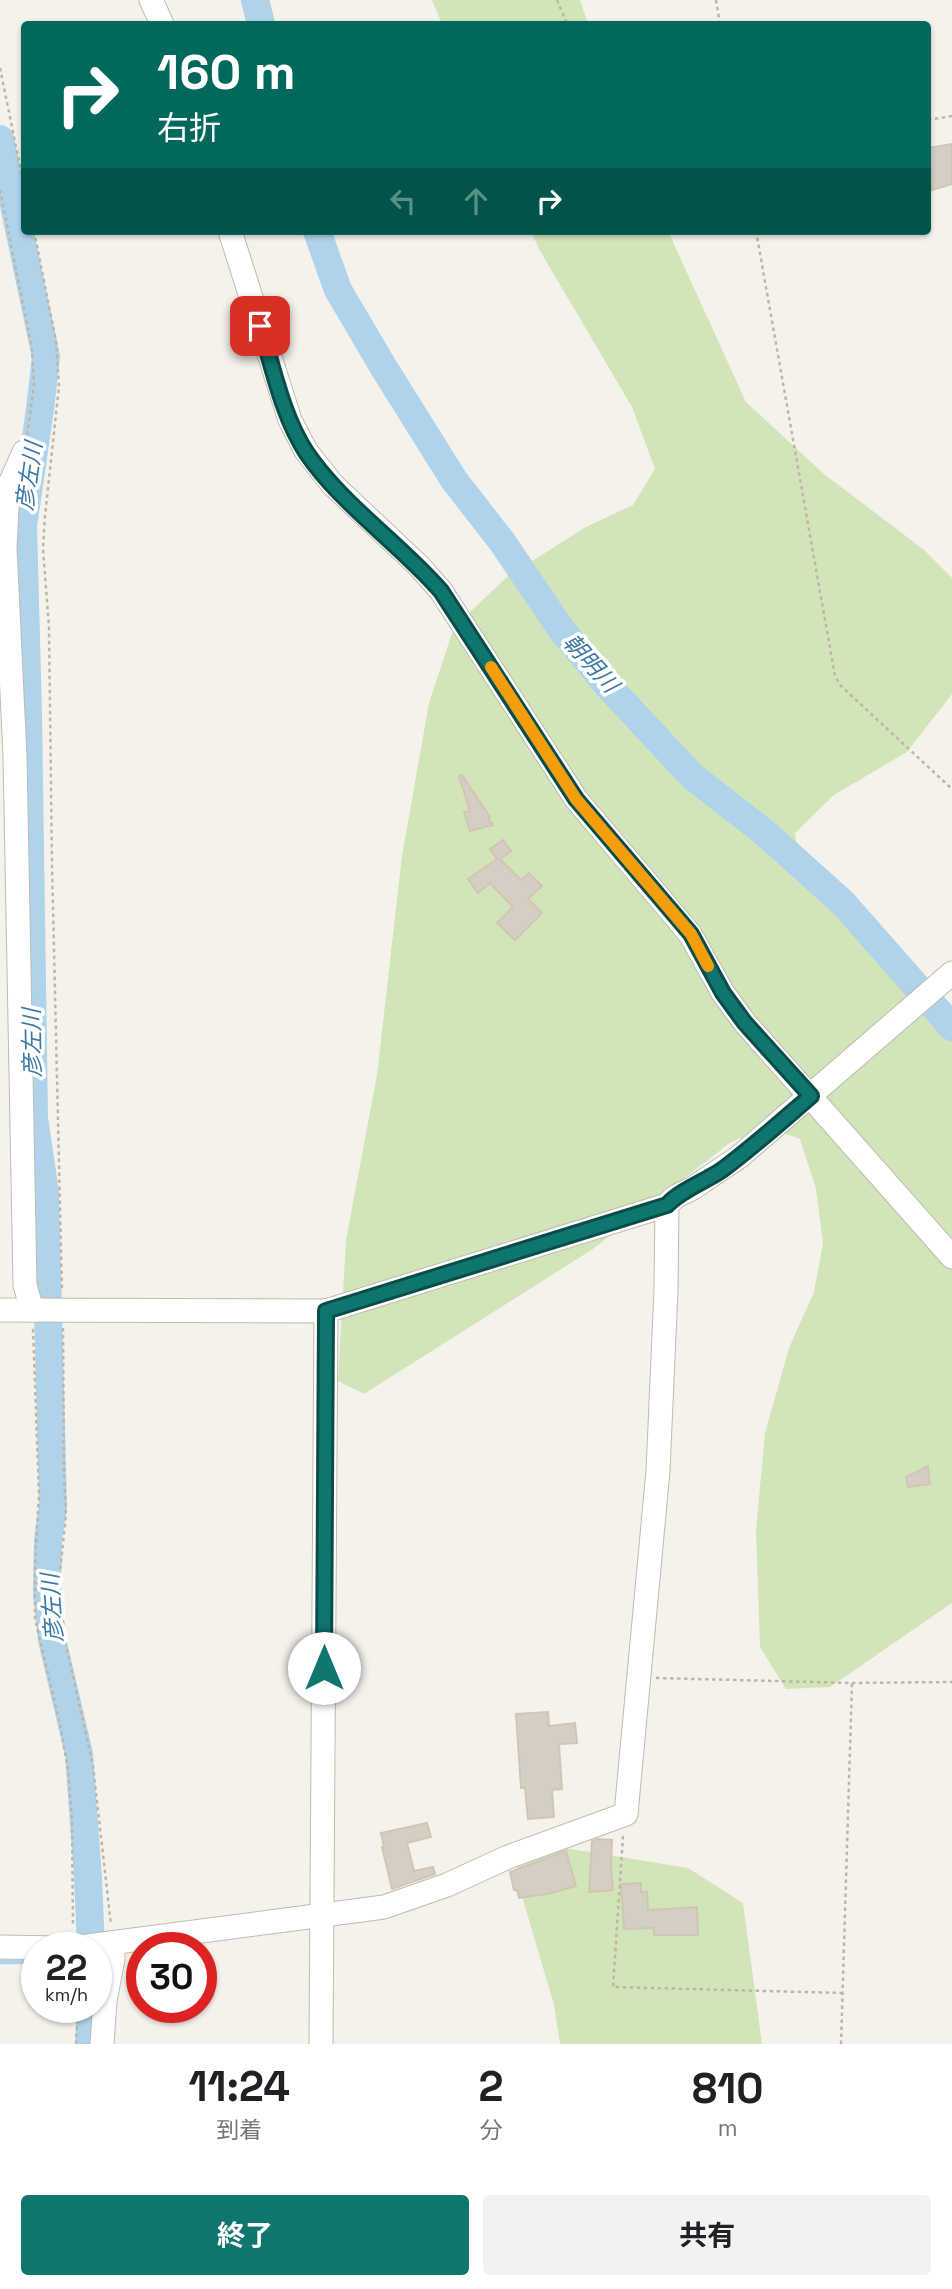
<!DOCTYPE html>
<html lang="ja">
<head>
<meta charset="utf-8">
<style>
  body { margin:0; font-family:"Space Grotesk","Noto Sans JP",sans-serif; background:#f2f2f2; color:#202124; height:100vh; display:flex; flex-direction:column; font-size:26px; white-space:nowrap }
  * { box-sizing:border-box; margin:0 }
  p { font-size:23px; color:#757577 }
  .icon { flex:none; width:38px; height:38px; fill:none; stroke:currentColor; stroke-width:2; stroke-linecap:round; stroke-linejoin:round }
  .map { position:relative; height:2044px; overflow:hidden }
  .drawer { display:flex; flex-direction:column; background:#fff; flex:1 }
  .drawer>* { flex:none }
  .banner { position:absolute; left:21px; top:21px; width:910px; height:214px; border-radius:7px; box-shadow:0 2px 5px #0004; background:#00695c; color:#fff; overflow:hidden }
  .speed { position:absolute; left:21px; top:1932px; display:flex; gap:14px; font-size:35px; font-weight:700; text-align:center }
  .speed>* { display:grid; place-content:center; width:91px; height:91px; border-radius:50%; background:#fff; box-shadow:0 2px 5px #0004; line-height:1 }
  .speed small { font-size:18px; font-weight:400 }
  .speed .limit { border:10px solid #d22; background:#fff; color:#111 }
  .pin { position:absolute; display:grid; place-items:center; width:60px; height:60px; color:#fff; margin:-30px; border-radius:14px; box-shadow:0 4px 10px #0006 }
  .me { position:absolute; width:77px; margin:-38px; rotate:0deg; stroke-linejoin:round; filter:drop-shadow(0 0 5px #0008) }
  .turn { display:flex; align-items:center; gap:24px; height:147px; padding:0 21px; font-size:32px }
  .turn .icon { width:91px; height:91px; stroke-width:2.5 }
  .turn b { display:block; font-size:49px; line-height:60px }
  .lanes { display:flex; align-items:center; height:66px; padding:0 21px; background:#0003; justify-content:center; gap:35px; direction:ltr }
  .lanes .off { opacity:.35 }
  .eta { display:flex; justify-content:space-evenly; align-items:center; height:119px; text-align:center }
  .eta b { font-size:42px; font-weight:700; line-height:49px }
  .cta { display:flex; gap:14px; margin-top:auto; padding:14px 21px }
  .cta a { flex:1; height:80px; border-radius:7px; background:#0f766e; color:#fff; font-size:28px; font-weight:700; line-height:80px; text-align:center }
  .cta a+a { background:#f2f2f2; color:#202124 }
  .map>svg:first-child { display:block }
  .green { fill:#d2e5b9 }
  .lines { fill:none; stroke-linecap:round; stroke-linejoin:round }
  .stream { stroke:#afd3eb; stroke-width:4.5 }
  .river { stroke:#afd3eb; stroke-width:28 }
  .building { fill:#d6cec3; stroke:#d0c6b6; stroke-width:2 }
  .minor-casing { stroke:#c0bab0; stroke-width:25 }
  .path { stroke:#c0b5a2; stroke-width:2.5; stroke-dasharray:3.5 3.5; stroke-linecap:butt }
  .minor { stroke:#fff; stroke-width:23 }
  .route-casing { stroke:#0a4d48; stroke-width:18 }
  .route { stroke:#0f766e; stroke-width:12 }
  .slow { stroke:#f59e0b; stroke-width:12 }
  .labels { text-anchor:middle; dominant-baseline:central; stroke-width:7; stroke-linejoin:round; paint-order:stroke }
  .water-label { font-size:23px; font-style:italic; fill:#3a79a5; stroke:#fff }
</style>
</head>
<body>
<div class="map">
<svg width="952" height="2044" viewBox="0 0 952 2044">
  <rect width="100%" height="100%" fill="#f5f2ec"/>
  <g class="green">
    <polygon points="432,0 580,0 588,24 442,24"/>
    <polygon points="531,231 668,231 746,402 824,474 923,549 952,578 952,694 907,752 834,795 795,833 799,863 848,926 892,962 952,1028 952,1603 830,1687 786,1689 760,1647 756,1530 765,1433 789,1348 814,1292 823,1243 816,1189 800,1139 769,1128 731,1142 593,1249 364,1394 338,1381 346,1240 377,1075 402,856 429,703 454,627 507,577 586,527 633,505 655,469 632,407 539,249"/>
    <polygon points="522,1841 688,1868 743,1903 762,2044 560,2044 554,2005 516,1876"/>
  </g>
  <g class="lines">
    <polyline class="stream" points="0,1962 37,1962"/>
    <g class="river">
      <polyline points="255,0 261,24"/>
      <polyline points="0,139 46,357 40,409 23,526 28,714 34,1118 45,1192 53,1506 48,1541 47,1595 52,1640 79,1754 88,1878 91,1948"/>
      <polyline points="317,231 338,290 384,368 454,480 503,543 561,629 608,686 692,776 765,833 843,903 952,1027"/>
      <polyline points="89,2044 91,2007"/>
    </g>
  </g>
  <g class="building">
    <polygon points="952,144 952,184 932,190 928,165 928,148"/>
    <polygon points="462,775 490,817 488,818 493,825 470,831 464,812 470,811 459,776"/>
    <polygon points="503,840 511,851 500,859 521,880 529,873 542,886 528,899 542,913 515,940 497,923 513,907 490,883 478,893 468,879 497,859 490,849"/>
    <polygon points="928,1466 930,1484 908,1487 906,1477"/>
    <polygon points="548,1712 549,1726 575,1723 577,1743 559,1744 562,1789 552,1790 554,1817 528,1819 525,1788 521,1788 516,1714"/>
    <polygon points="427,1823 431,1837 407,1843 414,1871 433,1867 435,1874 392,1889 382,1847 384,1847 381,1833"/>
    <polygon points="598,1839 612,1840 611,1866 613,1890 589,1892 592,1841"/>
    <polygon points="566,1851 576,1886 547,1894 519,1898 517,1890 514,1890 510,1872"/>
    <polygon points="641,1883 641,1892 647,1892 648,1910 697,1907 698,1935 654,1935 654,1928 624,1929 621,1884"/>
  </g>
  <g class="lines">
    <g class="minor-casing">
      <g id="minor">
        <polyline points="151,0 162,24"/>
        <polyline points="230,231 290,420 306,451 333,485 419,566 441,591 576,799 690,934 723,993 745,1023 952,1257"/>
        <polyline points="24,452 8,488 5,548 15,756 25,1285 32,1310"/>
        <polyline points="0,1310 326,1311 667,1205 675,1197 693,1188 739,1157 952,973"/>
        <polyline points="0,1947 61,1948"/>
        <polyline points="72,1948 384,1907 447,1885 508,1857 626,1814 658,1471 666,1290 667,1205"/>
        <polyline points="102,2044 105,2001 113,1959 113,1943"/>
        <polyline points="321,2044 326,1311"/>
      </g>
    </g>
    <g class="path">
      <polyline points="557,0 567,24"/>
      <polyline points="716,0 720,24"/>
      <polyline points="0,68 24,186"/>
      <polyline points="928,120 952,116"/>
      <polyline points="0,190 32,349 34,386 27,435"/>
      <polyline points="34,231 56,341 59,386 45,516 43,549 49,627 52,865 62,1290"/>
      <polyline points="756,231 835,676 841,686 952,789"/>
      <polyline points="63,1328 64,1475 66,1515 59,1581 65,1640 93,1766 111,1925"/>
      <polyline points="33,1329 39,1495 35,1559 35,1619 59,1720 68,1769 72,1821 73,1927"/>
      <polyline points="656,1678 852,1683 952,1682"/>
      <polyline points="623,1836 613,1987 843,1993"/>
      <polyline points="76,2044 78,2007"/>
      <polyline points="841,2044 852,1683"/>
    </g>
    <use href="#minor" class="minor"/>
  </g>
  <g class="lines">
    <g class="route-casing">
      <path id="route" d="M 260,326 C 273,367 282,415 306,452 C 340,503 400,544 441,591 L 576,799 L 691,934 L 723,993 L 745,1023 L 811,1096 C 782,1121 753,1147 722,1170 C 704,1182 681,1190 667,1205 L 326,1311 L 324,1668"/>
    </g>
    <use href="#route" class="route"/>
    <polyline class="slow" points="491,667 576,799 691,934 708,966"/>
  </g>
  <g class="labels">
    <g class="water-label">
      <text transform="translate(29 476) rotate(-82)">彦左川</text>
      <text transform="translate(591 663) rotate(48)">朝明川</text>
      <text transform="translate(32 1043) rotate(-91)">彦左川</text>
      <text transform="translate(52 1608) rotate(-94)">彦左川</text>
    </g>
  </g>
</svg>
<div class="speed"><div>22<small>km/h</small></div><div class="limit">30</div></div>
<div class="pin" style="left:260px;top:326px;background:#d93025"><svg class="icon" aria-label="arrive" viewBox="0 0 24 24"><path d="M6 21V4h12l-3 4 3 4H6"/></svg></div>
<svg class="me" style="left:324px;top:1668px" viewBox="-20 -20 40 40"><circle r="19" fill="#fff"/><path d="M0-13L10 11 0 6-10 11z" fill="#0f766e"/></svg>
<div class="banner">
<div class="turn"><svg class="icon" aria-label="right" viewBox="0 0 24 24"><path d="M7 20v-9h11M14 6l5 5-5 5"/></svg><div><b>160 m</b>右折</div></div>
<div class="lanes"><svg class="icon off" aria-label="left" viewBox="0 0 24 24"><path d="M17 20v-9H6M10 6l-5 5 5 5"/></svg><svg class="icon off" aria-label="ahead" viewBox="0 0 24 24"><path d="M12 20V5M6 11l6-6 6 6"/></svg><svg class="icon" aria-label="right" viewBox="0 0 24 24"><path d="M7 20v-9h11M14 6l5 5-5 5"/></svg></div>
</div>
</div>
<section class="drawer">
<div class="eta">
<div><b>11:24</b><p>到着</p></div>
<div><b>2</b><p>分</p></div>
<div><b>810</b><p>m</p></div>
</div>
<div class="cta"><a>終了</a><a>共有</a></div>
</section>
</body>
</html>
